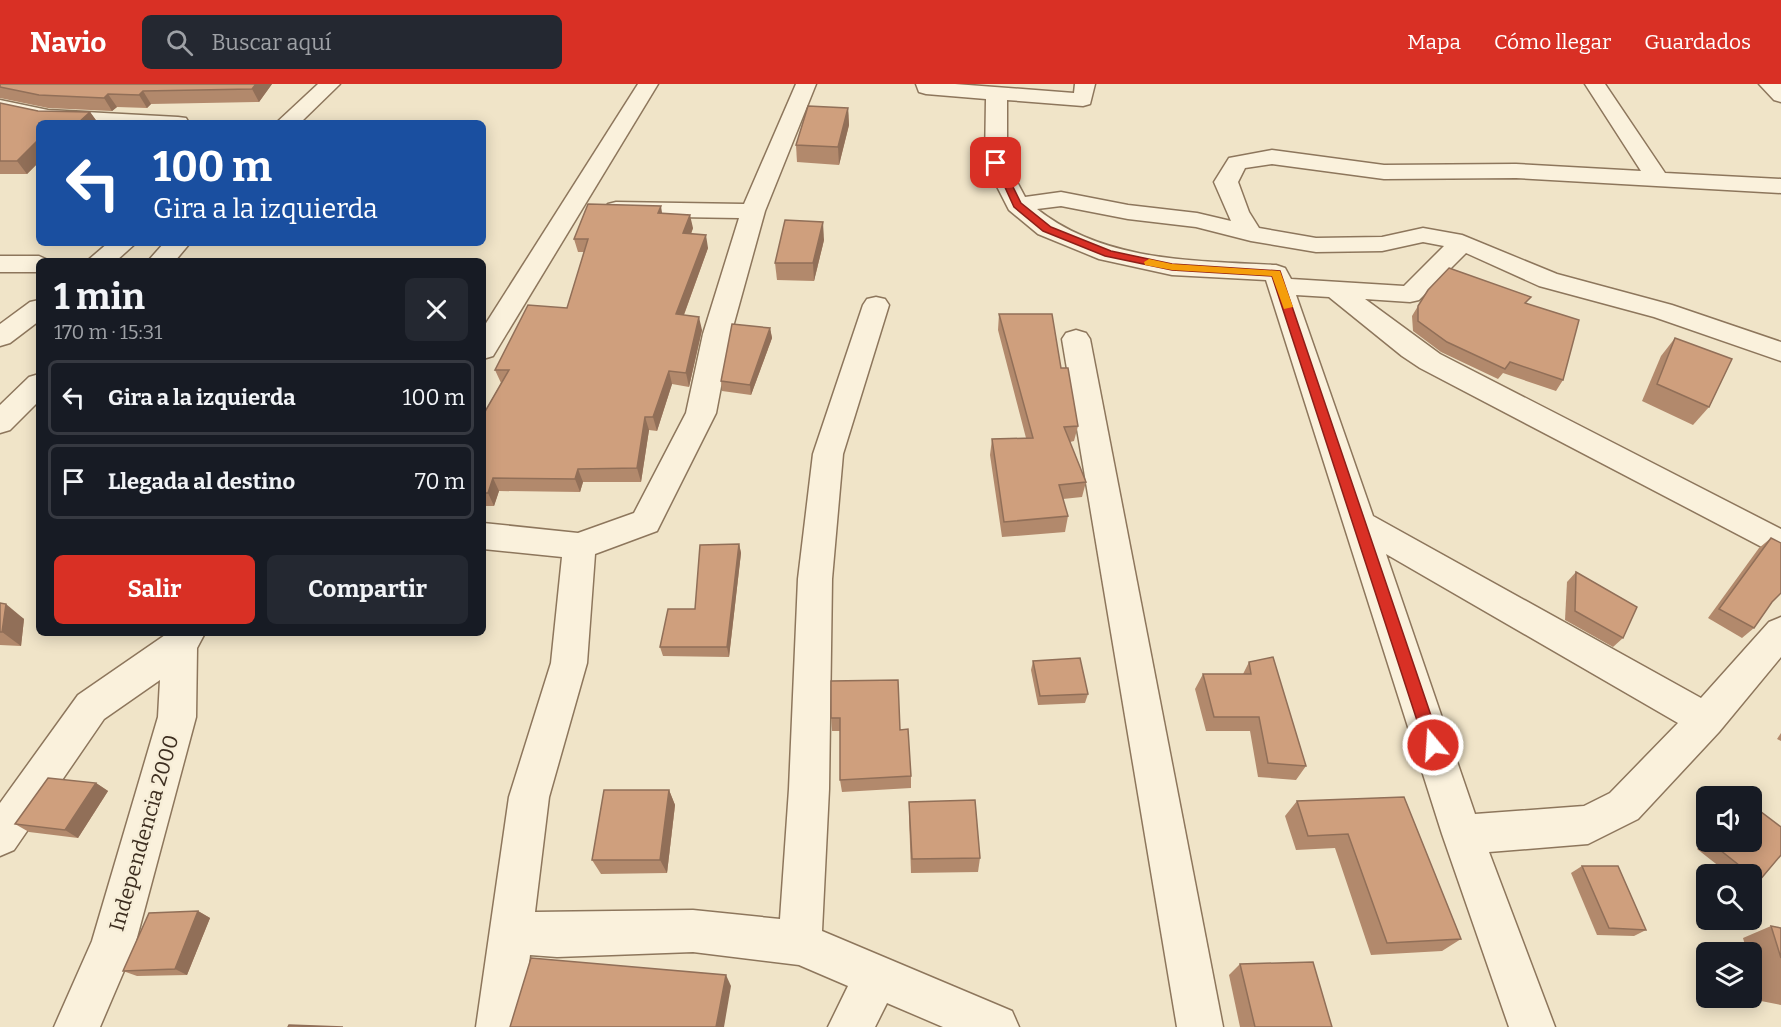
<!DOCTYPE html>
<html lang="es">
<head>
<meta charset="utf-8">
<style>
  body { margin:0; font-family:Bitter,serif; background:#242831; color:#f1f3f6; height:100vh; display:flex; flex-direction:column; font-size:22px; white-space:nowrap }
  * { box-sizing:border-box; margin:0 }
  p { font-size:20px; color:#9ea1a6 }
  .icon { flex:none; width:33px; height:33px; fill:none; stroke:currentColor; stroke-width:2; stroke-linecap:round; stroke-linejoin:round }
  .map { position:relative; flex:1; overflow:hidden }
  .sheet { position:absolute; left:36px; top:174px; width:450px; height:378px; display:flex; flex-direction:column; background:#171b24; border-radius:9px; box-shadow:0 3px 15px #0003 }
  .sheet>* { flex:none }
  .top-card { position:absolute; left:36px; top:36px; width:450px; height:126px; border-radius:9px; box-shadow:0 3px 15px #0003; background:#1a4fa0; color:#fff; overflow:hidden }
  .buttons { position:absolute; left:1696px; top:702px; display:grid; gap:12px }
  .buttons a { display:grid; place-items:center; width:66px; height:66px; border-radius:9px; background:#171b24; box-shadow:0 3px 15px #0003; font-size:30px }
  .pin { position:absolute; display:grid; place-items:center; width:51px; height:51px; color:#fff; margin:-26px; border-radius:12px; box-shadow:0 3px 9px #0006 }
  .me { position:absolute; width:66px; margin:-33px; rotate:342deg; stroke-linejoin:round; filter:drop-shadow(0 0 4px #0008) }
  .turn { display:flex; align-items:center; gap:21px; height:126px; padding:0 18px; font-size:27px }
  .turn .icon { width:78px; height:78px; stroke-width:2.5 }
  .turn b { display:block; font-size:42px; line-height:51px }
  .round { display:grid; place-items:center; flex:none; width:63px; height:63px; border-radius:9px; background:#242831 }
  .overview { display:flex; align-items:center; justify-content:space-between; height:102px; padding:0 18px }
  h1 { font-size:36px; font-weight:700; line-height:45px }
  .primary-button { display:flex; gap:12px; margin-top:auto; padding:12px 18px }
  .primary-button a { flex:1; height:69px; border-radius:9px; background:#d93025; color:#fff; font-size:24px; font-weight:700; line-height:69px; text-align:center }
  .primary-button a+a { background:#242831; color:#f1f3f6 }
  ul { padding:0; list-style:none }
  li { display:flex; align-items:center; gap:18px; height:75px; margin:0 12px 9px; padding:0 6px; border:3px solid #363941; border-radius:9px }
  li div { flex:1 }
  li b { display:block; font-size:22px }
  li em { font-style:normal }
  header { display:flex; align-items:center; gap:36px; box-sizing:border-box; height:84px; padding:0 30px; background:#d93025; color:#fff }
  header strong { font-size:28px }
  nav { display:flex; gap:33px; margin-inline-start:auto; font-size:21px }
  .search { width:420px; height:54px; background:#242831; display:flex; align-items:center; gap:15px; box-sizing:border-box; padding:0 21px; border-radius:9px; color:#9ea1a6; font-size:22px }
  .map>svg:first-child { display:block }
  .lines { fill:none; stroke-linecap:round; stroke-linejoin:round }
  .minor-casing { stroke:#8d765c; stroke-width:3 }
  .tertiary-casing { stroke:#8d765c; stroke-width:3 }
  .minor { fill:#faf1dc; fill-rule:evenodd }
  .tertiary { fill:#faf1dc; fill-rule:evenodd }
  .wall { fill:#b2896c }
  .shaded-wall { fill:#916f58 }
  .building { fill:#cf9f7d; stroke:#916f58; stroke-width:1.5 }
  .route { fill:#d93025; stroke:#8d1f18; stroke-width:1.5 }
  .slow { fill:#f59e0b }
  .labels { text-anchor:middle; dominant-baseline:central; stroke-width:5; stroke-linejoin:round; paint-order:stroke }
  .near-street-label { font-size:21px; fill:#3d2e20; stroke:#f7eed8 }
</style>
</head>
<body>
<header>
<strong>Navio</strong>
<div class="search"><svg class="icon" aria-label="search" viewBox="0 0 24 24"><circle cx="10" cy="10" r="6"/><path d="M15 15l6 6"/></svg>Buscar aquí</div>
<nav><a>Mapa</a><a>Cómo llegar</a><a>Guardados</a></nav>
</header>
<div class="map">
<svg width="1781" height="943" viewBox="0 0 1781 943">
  <rect width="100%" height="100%" fill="#f0e4c8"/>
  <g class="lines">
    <g class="minor-casing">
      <g id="minor">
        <polygon points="638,0 658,0 493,272 483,275 483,244"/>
        <polygon points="796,0 816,0 765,127 731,250 716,329 657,447 595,470 587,579 549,713 535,828 693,826 780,835 789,705 798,495 813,370 863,221 867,215 876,213 885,215 889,221 843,370 832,495 829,705 822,847 1012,927 1019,943 943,943 887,919 875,943 828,943 848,902 799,881 693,868 557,873 530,871 522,943 476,943 509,713 551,579 562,473 483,465 483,439 578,449 634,429 686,329 703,250 739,134 616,132 608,130 604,125 608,120 616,118 744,120"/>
        <path d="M 916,0 L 955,0 L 1074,9 L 1075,0 L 1095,0 L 1090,20 L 1083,22 L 1007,16 L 1007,79 L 1025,113 L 1061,108 L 1128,121 L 1197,129 L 1231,137 L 1214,98 L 1229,74 L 1272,66 L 1384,81 L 1516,80 L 1641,87 L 1585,0 L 1605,0 L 1665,89 L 1781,95 L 1781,109 L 1516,94 L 1384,95 L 1272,80 L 1245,84 L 1238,98 L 1249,128 L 1259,144 L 1316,154 L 1382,153 L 1423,144 L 1462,151 L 1557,190 L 1672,221 L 1781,258 L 1781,277 L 1654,233 L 1539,202 L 1466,169 L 1419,216 L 1410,218 L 1365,215 L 1440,270 L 1781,445 L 1781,473 L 1420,284 L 1402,272 L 1329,213 L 1296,211 L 1373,432 L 1701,614 L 1769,538 L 1781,533 L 1781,573 L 1719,648 L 1638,735 L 1588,760 L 1489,768 L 1555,943 L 1509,943 L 1442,750 L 1266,196 L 1172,191 L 1099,175 L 1038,150 L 1009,126 L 985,79 L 986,15 L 926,10 L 919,8 ZM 1061,122 L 1128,135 L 1196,143 L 1251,157 L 1316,168 L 1382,167 L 1423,158 L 1444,162 L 1404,202 L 1291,195 L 1285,184 L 1276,181 C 1195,177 1104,178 1037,125 ZM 1386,470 L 1678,639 L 1610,709 L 1584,722 L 1475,730 Z"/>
        <polygon points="1759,0 1781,0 1781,18 1774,16"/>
        <polygon points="0,16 48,26 178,33 186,34 189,39 48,38 0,28"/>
        <polygon points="164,159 190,159 175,177 148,177"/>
        <polygon points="0,172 39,172 50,177 39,177 39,188 0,188"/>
        <polygon points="1076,246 1086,249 1090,255 1223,943 1177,943 1062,255 1066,249"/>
        <polygon points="39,290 39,317 10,346 0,349 0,321 29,293"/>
        <polygon points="168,549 205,549 197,564 196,633 135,861 100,943 54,943 92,857 158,633 160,596 104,635 14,766 0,772 0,719 78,611"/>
      </g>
    </g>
    <g class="tertiary-casing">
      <g id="tertiary">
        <polygon points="318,0 340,0 300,39 276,39"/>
        <polygon points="108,159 136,159 116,177 87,177"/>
        <polygon points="39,216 39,237 10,259 0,262 0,240 30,218"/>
      </g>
    </g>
    <use href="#minor" class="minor"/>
    <use href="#tertiary" class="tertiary"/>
  </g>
  <g class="wall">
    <polygon points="0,0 272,0 259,18 151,20 147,24 117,23 112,27 48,24 0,14"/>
    <polygon points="0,19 38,27 90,28 98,39 39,39 39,78 27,90 0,90"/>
    <polygon points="848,24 849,41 839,81 797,78 796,61"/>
    <polygon points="662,129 693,144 691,150 708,164 684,231 702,246 689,303 672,300 657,347 649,346 641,398 583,398 580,408 499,407 494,422 483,422 483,331 501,299 495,286 567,224 584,168 578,168 574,155"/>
    <polygon points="824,156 814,197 777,196 775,179"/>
    <polygon points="1526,220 1563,296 1556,307 1503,289 1498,295 1441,268 1413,247 1412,232 1418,222"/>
    <polygon points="999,230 1061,284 1078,342 1074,357 1070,358 1086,398 1082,413 1063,415 1068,432 1065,448 1002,453 990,371 992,355 1026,354 998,246"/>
    <polygon points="770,244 772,254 751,311 722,307 721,297"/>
    <polygon points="1675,254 1709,323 1693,341 1642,317 1661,272"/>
    <polygon points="1771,454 1772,518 1754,544 1742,554 1708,534 1759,464"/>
    <polygon points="739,460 741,469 729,573 663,572 660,563 695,525"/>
    <polygon points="1576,488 1623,554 1613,563 1565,536 1567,498"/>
    <polygon points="0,519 24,535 21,562 0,561"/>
    <polygon points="1033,577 1088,610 1085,619 1038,621 1031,586"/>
    <polygon points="1249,578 1306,682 1296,696 1258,693 1250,647 1206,647 1195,605 1203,590 1243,590"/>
    <polygon points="831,597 900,646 911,692 911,704 842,708 840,696 840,647 832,647 831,634"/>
    <polygon points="1781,649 1781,657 1777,655"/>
    <polygon points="96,699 108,707 78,754 29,748 15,740"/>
    <polygon points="669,706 675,721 667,789 601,790 592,776"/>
    <polygon points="1404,713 1461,855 1442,867 1371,871 1335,764 1296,766 1285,732 1297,717"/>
    <polygon points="909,718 980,774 978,788 911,789 909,733"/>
    <polygon points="1707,754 1707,758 1752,758 1759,797 1752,800 1752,790 1729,790 1697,765"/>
    <polygon points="1582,782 1646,846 1634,852 1597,851 1571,789"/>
    <polygon points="198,827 210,834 187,891 137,892 123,887"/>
    <polygon points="1771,842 1781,844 1781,921 1761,917 1752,885 1752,868 1747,868 1743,854"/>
    <polygon points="1240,880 1332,943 1240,943 1229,891"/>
  </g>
  <g class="shaded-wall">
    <polygon points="256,0 272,0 259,18 252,5"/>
    <polygon points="143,7 151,20 147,24 139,11"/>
    <polygon points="108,10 117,23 112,27 104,14"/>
    <polygon points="848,24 849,41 839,81 838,63"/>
    <polygon points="90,28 98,39 78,39"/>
    <polygon points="39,55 39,78 27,90 17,77"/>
    <polygon points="661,122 663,135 658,129"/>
    <polygon points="690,131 693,144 686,163 683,149"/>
    <polygon points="823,138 824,156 814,197 813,179"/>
    <polygon points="706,151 708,164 679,244 676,230"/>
    <polygon points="699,233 702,246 689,303 686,289"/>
    <polygon points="770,244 772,254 751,311 750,301"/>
    <polygon points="669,287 672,300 657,347 653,333"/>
    <polygon points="645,333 649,346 641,398 637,384"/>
    <polygon points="578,385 583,398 580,408 575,395"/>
    <polygon points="493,394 499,407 494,422 488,409"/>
    <polygon points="739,460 741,469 729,573 727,563"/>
    <polygon points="6,520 24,535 21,562 2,548"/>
    <polygon points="96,699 108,707 78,754 65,746"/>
    <polygon points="669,706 675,721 667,789 660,776"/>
    <polygon points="198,827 210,834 187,891 175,885"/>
    <polygon points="726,891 731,902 724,943 716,943"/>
  </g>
  <g class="building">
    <polygon points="0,0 256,0 252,5 143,7 139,11 108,10 104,14 39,11 0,3"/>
    <polygon points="0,19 38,27 90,28 78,39 39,39 39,55 17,77 0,77"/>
    <polygon points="808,22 848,24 838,63 796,61"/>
    <polygon points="588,120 661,122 658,129 690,131 683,149 706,151 676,230 699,233 686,289 669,287 653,333 645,333 637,384 578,385 575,395 493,394 488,409 483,409 483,331 509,286 495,286 528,221 567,224 588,155 574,155"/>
    <polygon points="785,136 823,138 813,179 775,179"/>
    <polygon points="1449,184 1531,213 1525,219 1579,236 1563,296 1510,278 1505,285 1447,258 1418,237 1418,222 1428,206"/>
    <polygon points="999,230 1052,230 1061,284 1068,284 1078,342 1064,343 1086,398 1059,401 1068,432 1004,438 992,355 1033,354"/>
    <polygon points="732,240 770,244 750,301 721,297"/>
    <polygon points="1675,254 1732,275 1709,323 1657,300"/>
    <polygon points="1771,454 1781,459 1781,509 1772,518 1754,544 1719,525"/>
    <polygon points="739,460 727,563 660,563 668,525 695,525 700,461"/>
    <polygon points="1576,488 1637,523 1623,554 1575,527"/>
    <polygon points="0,519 6,520 2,548 0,548"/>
    <polygon points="1273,573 1306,682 1268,679 1259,633 1214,633 1203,590 1251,590 1249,578"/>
    <polygon points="1080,574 1088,610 1040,612 1033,577"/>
    <polygon points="898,596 900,646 908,645 911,692 840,696 840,634 831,634 831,597"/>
    <polygon points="48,694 96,699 65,746 15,740"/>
    <polygon points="604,706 669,706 660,776 592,776"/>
    <polygon points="1404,713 1461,855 1387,859 1348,750 1308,752 1297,717"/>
    <polygon points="975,716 980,774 912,775 909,718"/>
    <polygon points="1752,721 1781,743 1781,771 1759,797 1710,758 1752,758"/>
    <polygon points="1582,782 1618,782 1646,846 1609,844"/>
    <polygon points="198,827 175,885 123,887 149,829"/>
    <polygon points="1771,842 1781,844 1781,874"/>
    <polygon points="531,874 726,891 716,943 510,943"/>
    <polygon points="1313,878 1332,943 1255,943 1240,880"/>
    <polygon points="289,941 343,943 288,943"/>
  </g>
  <polygon class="route" points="993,77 1001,79 1021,119 1051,143 1111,167 1172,180 1280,187 1441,661 1438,666 1433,668 1427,666 1425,661 1272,192 1172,186 1105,172 1043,147 1014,123"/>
  <polygon class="slow" points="1149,175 1172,180 1280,187 1293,223 1284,225 1272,192 1172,186 1145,181 1144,178"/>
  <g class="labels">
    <g class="near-street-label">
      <text transform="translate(144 749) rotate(-74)">Independencia 2000</text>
    </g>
  </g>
</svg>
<div class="buttons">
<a><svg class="icon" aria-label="sound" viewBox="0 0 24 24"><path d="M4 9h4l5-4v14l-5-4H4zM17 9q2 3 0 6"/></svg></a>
<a><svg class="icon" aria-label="search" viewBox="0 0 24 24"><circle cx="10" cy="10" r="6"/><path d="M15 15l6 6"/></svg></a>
<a><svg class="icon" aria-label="layers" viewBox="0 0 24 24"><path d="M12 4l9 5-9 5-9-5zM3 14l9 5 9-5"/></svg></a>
</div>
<div class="pin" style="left:996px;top:79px;background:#d93025"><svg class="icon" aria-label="arrive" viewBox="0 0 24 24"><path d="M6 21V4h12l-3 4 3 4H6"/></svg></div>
<svg class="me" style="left:1433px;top:661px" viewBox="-20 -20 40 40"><circle r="17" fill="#d93025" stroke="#fff" stroke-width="3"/><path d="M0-11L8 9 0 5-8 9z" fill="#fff"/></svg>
<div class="top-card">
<div class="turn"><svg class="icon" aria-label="left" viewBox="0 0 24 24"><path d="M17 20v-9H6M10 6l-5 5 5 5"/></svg><div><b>100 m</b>Gira a la izquierda</div></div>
</div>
<section class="sheet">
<div class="overview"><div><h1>1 min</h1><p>170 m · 15:31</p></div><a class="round"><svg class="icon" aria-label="close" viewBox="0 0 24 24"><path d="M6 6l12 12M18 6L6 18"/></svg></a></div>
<ul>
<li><svg class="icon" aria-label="left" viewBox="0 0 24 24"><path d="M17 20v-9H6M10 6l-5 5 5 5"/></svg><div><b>Gira a la izquierda</b></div><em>100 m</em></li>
<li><svg class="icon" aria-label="arrive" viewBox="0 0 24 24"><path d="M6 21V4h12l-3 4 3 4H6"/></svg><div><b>Llegada al destino</b></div><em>70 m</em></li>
</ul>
<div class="primary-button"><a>Salir</a><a>Compartir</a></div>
</section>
</div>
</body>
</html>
